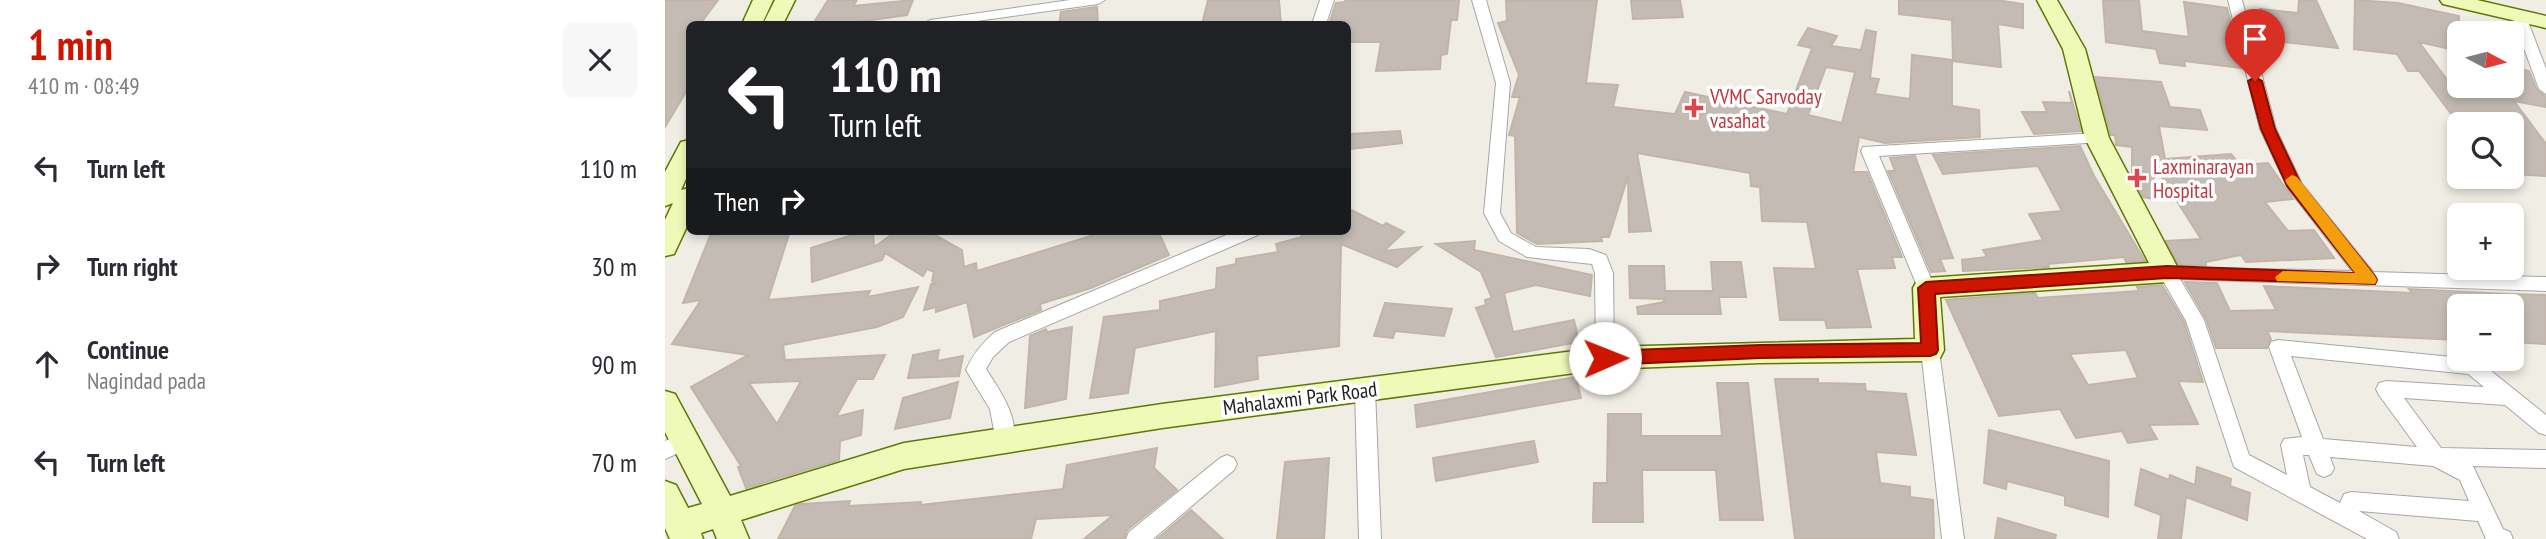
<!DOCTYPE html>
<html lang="en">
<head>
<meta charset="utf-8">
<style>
  body { margin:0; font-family:"PT Sans Narrow",sans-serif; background:#f7f7f7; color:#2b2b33; height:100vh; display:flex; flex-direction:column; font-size:26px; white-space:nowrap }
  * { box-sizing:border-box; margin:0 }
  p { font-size:23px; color:#7c7c81 }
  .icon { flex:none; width:38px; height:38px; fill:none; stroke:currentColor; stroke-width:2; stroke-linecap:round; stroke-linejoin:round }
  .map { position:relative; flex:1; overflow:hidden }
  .panel { display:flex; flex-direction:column; background:#fff; width:665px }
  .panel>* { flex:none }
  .guide { position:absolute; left:21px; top:21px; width:665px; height:214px; border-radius:10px; box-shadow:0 4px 10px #0003; background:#202124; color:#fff; overflow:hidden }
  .needle { width:46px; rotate:97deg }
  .controls { position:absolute; left:1782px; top:21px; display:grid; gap:14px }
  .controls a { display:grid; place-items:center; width:77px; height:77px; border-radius:10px; background:#fff; box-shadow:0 4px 10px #0003; font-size:35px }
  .pin { position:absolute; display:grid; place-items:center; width:60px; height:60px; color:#fff; margin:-72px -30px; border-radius:50% 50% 50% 0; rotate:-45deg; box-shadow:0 0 7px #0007 }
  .pin .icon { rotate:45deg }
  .me { position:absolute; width:77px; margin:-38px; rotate:89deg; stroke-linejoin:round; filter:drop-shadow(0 0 5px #0008) }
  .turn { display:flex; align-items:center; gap:24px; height:147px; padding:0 28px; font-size:32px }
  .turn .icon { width:91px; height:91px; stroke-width:2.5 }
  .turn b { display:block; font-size:49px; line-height:60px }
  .then { display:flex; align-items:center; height:66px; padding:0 28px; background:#0003; gap:14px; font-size:26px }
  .round { display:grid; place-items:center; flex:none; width:74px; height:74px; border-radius:10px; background:#f7f7f7 }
  .overview { display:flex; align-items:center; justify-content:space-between; height:119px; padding:0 28px }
  h1 { font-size:42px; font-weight:600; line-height:52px; color:#cd1500 }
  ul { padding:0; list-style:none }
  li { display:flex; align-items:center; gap:21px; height:98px; padding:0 28px }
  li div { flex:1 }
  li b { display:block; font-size:26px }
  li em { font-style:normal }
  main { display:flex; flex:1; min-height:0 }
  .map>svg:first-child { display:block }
  .building { fill:#c4bcb4; stroke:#c2b5a7; stroke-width:2; fill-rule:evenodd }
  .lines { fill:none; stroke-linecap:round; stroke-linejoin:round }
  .street-casing { stroke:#a6a6a6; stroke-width:2 }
  .secondary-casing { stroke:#607803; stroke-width:3 }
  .street { fill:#fff; fill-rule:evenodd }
  .secondary { fill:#f0fab8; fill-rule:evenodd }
  .route { fill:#cd1500; stroke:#850e00; stroke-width:2 }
  .slow { fill:#f59e0b }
  .health-dot { fill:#e0444e; stroke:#fff; stroke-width:2.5 }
  .labels { text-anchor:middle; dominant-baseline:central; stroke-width:7; stroke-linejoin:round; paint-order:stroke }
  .health-label { font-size:21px; fill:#be3a42; stroke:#fff; text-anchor:start }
  .street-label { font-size:21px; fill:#1f1f1f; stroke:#fff }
</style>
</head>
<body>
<main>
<section class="panel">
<div class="overview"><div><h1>1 min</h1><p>410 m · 08:49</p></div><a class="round"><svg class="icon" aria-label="close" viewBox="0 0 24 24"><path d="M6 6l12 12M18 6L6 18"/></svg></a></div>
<ul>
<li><svg class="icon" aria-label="left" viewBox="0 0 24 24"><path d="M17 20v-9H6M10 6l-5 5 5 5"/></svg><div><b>Turn left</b></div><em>110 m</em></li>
<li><svg class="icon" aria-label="right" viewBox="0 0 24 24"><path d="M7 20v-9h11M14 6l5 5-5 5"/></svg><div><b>Turn right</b></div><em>30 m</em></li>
<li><svg class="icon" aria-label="ahead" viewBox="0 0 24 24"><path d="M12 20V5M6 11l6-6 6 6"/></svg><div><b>Continue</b><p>Nagindad pada</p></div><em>90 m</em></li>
<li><svg class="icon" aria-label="left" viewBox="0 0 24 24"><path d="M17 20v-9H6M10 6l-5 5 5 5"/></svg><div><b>Turn left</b></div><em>70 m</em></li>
</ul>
</section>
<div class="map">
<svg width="1881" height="539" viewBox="0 0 1881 539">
  <rect width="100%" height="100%" fill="#f0ede5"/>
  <g class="building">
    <polygon points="0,0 53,0 35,24 24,24 24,87 0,127"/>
    <polygon points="163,0 192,0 188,6 248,0 242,15 178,24 148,24"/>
    <polygon points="543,0 614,0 616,24 537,24"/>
    <polygon points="680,0 794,0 792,20 786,20 782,54 776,55 775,69 711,71 716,42 682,42 682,24 664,24 671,3 680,2"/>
    <path d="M 932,0 L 921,83 L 953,85 L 948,107 L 1010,114 L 1020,92 L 1122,114 L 1147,48 L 1133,45 L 1143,28 L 1172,36 L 1166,46 L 1196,50 L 1201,30 L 1211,32 L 1205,78 L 1214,79 L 1210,94 L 1245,99 L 1247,55 L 1287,60 L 1287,106 L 1314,110 L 1315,137 L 1220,143 L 1194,137 L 1188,172 L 1202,172 L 1237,257 L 1227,257 L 1230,268 L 1192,269 L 1206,327 L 1162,328 L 1160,320 L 1115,320 L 1109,268 L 1151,269 L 1142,222 L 1097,221 L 1095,187 L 1086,186 L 1085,173 L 972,153 L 986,231 L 964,232 L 963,176 L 944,237 L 936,237 L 937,241 L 872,244 L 852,233 L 850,136 L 844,135 L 855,97 L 847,97 L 854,75 L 833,23 L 842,21 L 841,1 ZM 1161,67 L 1190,72 L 1177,123 L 1143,115 Z"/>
    <polygon points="966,0 1015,0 1018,17 968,19"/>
    <polygon points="1234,0 1331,0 1358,4 1358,28 1333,24 1336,67 1288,61 1287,20 1234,14"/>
    <polygon points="1438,0 1474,0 1477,31 1524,37 1519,2 1562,8 1577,68 1519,61 1520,66 1495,63 1491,49 1441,42"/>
    <polygon points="1634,0 1651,0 1673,48 1609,41 1595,9 1633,13"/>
    <polygon points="1690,0 1733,3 1794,16 1794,51 1754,42 1786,85 1846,86 1846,67 1864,71 1872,90 1881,97 1881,107 1849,101 1881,144 1881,176 1846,174 1846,123 1836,122 1831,116 1787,115 1754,71 1743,71 1732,54 1689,49"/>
    <polygon points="432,7 433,24 394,24 396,12"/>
    <polygon points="1430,77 1496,82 1505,107 1535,110 1542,130 1494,126 1500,159 1566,154 1575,165 1603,163 1628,199 1600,202 1623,231 1649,230 1669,258 1581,262 1576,255 1541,262 1541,265 1514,265 1501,241 1536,239 1489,165 1489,199 1478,197 1467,175 1467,147 1451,145 1450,135 1446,135"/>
    <polygon points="1404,91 1416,131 1369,134 1357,112 1382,112 1378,102 1407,103"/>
    <polygon points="735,131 737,143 684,149 685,134"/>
    <polygon points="1415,146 1429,176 1480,261 1461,262 1459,257 1383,264 1384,267 1298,271 1297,260 1322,257 1318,250 1378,240 1364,214 1397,211 1373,166 1278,174 1268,155"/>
    <polygon points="1250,156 1288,258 1275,259 1280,271 1266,272 1223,171 1230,171 1225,158"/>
    <polygon points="682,208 718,226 721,223 739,232 719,251 756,247 732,267 676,244 674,346 592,356 593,379 550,387 551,331 470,348 463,393 425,398 439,317 495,310 495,301 551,289 552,268 571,264 571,259 613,252 611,244 637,237 636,231 682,231"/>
    <path d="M 73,231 L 125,231 L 103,300 L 205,291 L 202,297 L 253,287 L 238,317 L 212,327 L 118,345 L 120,360 L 220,355 L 208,379 L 192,379 L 171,417 L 198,410 L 196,435 L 175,441 L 174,460 L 81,488 L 73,467 L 76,466 L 26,387 L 83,355 L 7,344 L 36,300 L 18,303 L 45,236 ZM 136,381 L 112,424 L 84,383 Z"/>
    <polygon points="200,231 208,231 209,247 232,231 263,231 297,250 299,267 311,263 312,271 429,235 427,231 493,231 504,255 426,288 375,304 376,310 309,337 302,302 271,312 271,307 259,310 266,284 271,284 267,281 269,272 262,269 258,276 220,253 217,260 147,282 146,248"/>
    <polygon points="810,241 809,250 927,275 925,296 871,285 839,293 848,332 909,320 914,342 831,357 811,308 821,305 820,300 827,298 816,272 771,244"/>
    <polygon points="1046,262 1076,262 1081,297 1054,297 1056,314 973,314 972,307 999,302 999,299 965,298 964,266 999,266 1000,291 1048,291"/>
    <polygon points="1520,282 1552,283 1565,311 1611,310 1599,286 1747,293 1744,289 1845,294 1845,306 1794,306 1794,340 1602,331 1606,339 1602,348 1551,348 1541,319"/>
    <path d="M 1497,285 L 1519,322 L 1538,382 L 1513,381 L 1533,424 L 1484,425 L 1492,439 L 1463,443 L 1457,431 L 1411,438 L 1395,409 L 1334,416 L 1281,300 L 1370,293 L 1373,298 L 1430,294 L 1474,291 L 1472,287 ZM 1461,350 L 1473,378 L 1423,385 L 1405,354 Z"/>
    <polygon points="1846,294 1881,295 1881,344 1846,342"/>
    <polygon points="720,303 787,309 779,336 730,331 728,338 709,336"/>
    <polygon points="407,327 401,399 360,408 365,336 381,329 382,332"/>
    <polygon points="274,350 272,361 298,356 294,376 243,378 248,355"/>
    <polygon points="911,377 916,398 752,427 750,405"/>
    <polygon points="1110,379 1153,379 1153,383 1200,384 1201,391 1241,394 1251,455 1211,452 1215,483 1245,487 1245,497 1268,500 1269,539 1130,539"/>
    <polygon points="293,382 285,418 230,429 238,398"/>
    <polygon points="1052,383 1083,383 1098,520 1055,520 1051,470 977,470 978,522 928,522 929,483 942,483 943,414 976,414 976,436 1057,436"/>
    <polygon points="1324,430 1444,461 1443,517 1400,505 1400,496 1342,481 1341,489 1319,483"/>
    <polygon points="869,441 873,462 771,481 768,458"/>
    <polygon points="492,448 489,468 512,490 462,530 459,539 419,539 448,515 371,519 366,539 113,539 130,506 136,504 185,501 183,506 256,502 255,505 398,489 402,465"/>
    <polygon points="664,458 659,539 612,539 620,462"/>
    <polygon points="1532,467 1566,479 1565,486 1585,493 1582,520 1521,497 1516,539 1493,539 1496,515 1470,505 1476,469 1504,480 1505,475 1530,485"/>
    <polygon points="526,510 558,539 492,539"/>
    <polygon points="1333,518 1391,535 1390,539 1330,539"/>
  </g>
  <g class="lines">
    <g class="street-casing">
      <g id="street">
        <polygon points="405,0 440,0 433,4 290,24 258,24 265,20"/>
        <polygon points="655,0 669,0 661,24 647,24"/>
        <polygon points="807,0 821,0 845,83 835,213 846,233 871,247 924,249 941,255 948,273 949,358 947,363 940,366 933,363 931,358 930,273 927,264 862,257 834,241 819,213 831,83"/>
        <path d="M 1563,0 L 1577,0 L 1611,129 L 1637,184 L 1708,272 L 1881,277 L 1881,291 L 1515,279 L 1539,320 L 1584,455 L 1622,475 L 1616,445 L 1619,439 L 1637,437 L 1604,347 L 1606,342 L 1613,340 L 1808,359 L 1815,362 L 1881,415 L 1881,435 L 1874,433 L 1840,405 L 1739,398 L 1776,448 L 1881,450 L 1881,468 L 1808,466 L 1838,529 L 1845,532 L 1848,539 L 1821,539 L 1813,521 L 1694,511 L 1731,532 L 1734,539 L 1702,539 L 1569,467 L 1521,321 L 1493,272 L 1496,267 L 1687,271 L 1624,190 L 1595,129 ZM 1626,356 L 1803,374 L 1819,387 L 1721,381 L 1714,383 L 1711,389 L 1714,395 L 1752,447 L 1658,439 ZM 1638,455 L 1644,455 L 1652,474 L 1659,477 L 1666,474 L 1669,468 L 1665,457 L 1768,466 L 1795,480 L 1804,501 L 1686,492 L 1679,494 L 1675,503 L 1645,487 Z"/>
        <polygon points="1854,12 1861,16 1881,69 1881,94 1874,89 1847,16"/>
        <polygon points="1432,133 1437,134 1440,138 1437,142 1214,156 1270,288 1267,293 1255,293 1196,151 1198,147"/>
        <path d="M 571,231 L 595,231 L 593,235 L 344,342 L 328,357 L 321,369 C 334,389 358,422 346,447 L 339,450 L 332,447 L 325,409 L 301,370 C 308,354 317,343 330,332 Z"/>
        <polygon points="1265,343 1272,345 1274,350 1299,539 1277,539 1256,350 1258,345"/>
        <polygon points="700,382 707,384 710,390 716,539 694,539 690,390 693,384"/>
        <polygon points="20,432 27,435 30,441 27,447 0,459 0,441"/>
        <polygon points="562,455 569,458 572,464 569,470 488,539 461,539 464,532 555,458"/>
      </g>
    </g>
    <g class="secondary-casing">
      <g id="secondary">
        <polygon points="88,0 108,0 97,24 77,24"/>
        <polygon points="110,0 130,0 118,24 98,24"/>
        <polygon points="1372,0 1392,0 1420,49 1444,138 1515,272 1511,279 1502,282 1275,297 1279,350 1275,358 1265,361 1095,363 940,369 497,428 239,469 76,520 84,539 52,539 48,529 36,533 38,539 5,539 0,528 0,481 11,485 23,508 37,504 0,432 0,391 10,394 65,496 239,443 497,404 940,347 1250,339 1248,288 1252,281 1261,278 1484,263 1420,138 1398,49"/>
        <polygon points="1775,0 1812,0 1881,16 1881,28 1778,4"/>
        <polygon points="24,140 24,172 16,190 24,188 24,222 9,254 0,256 0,220 8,203 0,206 0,172 16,142"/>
      </g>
    </g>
    <use href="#street" class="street"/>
    <use href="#secondary" class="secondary"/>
  </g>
  <polygon class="route" points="1590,77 1597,81 1610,129 1636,184 1710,276 1712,280 1710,284 1502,278 1270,294 1273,350 1271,354 1265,356 1095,358 940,365 934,363 931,358 934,353 940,351 1095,345 1256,343 1253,288 1261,282 1502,266 1690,273 1622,186 1596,129 1583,81"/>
  <polygon class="slow" points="1627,175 1632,177 1710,276 1712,280 1710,284 1612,281 1610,277 1618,271 1690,273 1622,184 1620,180"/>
  <g class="health-dot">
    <path d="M1025.5 97.5h7v7h7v7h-7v7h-7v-7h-7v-7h7z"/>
    <path d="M1468.5 167.5h7v7h7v7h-7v7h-7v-7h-7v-7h7z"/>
  </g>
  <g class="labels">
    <g class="health-label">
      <text x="1045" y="96">VVMC Sarvoday<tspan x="1045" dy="24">vasahat</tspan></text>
      <text x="1488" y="166">Laxminarayan<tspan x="1488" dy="24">Hospital</tspan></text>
    </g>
    <g class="street-label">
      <text transform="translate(635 398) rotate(-7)">Mahalaxmi Park Road</text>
    </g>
  </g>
</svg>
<div class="controls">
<a><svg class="needle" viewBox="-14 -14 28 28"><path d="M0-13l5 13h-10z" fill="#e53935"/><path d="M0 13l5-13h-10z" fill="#7c7c81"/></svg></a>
<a><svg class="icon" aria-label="search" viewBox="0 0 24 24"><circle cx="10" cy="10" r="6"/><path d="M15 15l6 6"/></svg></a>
<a>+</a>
<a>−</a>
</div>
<div class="pin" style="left:1590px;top:81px;background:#d93025"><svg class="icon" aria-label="arrive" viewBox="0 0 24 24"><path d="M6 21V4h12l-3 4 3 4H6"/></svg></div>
<svg class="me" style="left:940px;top:358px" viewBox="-20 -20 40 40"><circle r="19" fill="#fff"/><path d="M0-13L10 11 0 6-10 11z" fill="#cd1500"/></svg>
<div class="guide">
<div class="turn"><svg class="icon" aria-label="left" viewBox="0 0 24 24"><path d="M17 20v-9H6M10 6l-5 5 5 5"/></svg><div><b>110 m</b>Turn left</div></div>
<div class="then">Then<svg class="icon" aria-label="right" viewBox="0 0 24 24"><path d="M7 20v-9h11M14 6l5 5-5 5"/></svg></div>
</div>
</div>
</main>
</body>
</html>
